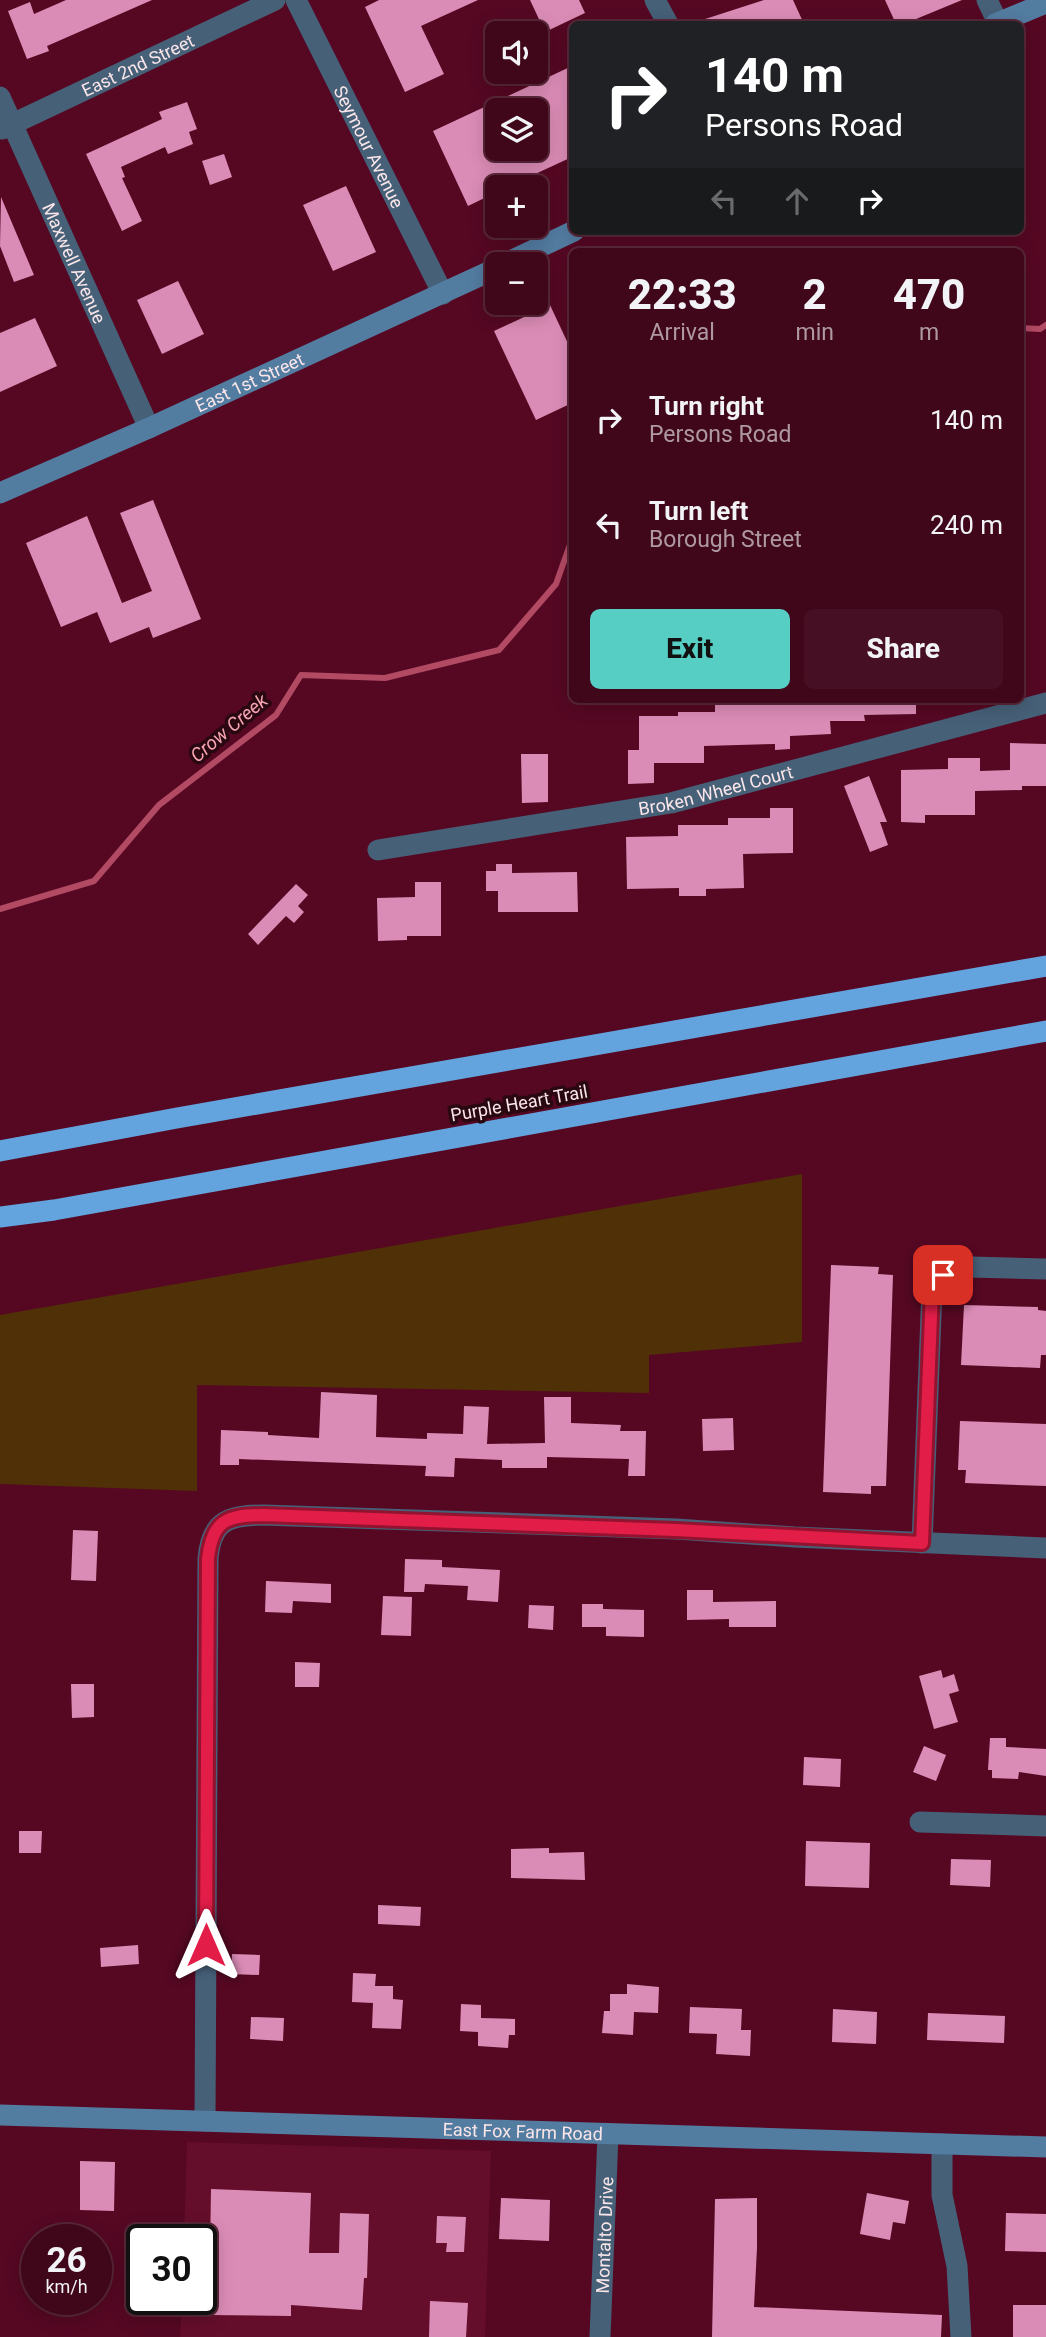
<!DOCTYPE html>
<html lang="en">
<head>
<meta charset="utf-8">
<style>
  body { margin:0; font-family:Roboto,sans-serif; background:#470f23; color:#f1f3f6; height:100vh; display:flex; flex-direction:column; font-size:26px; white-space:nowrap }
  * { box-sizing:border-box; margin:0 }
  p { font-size:23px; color:#ae99a2 }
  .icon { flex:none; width:38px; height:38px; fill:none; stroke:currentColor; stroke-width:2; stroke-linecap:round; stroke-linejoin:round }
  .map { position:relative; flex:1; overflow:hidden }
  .drawer { position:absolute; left:569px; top:248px; width:455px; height:455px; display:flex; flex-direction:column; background:#40061a; border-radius:10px; box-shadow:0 4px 18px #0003,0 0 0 2px #592739 }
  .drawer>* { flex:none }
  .hud { position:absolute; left:569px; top:21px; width:455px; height:214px; border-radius:10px; box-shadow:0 4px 18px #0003,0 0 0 2px #592739; background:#202124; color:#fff; overflow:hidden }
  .tools { position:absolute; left:485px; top:21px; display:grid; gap:14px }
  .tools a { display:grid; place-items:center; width:63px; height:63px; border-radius:10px; background:#40061a; box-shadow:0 4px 18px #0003,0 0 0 2px #592739; font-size:35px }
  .speed { position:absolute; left:21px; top:2224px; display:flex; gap:14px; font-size:35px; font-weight:700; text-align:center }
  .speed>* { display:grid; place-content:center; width:91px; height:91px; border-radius:50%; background:#40061a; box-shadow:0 4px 18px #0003,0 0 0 2px #592739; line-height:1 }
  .speed small { font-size:18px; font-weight:400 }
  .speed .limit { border:4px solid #111; border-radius:10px; background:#fff; color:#111 }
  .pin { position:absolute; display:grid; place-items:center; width:60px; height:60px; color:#fff; margin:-30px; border-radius:14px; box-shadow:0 4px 10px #0006 }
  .me { position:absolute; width:77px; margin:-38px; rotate:0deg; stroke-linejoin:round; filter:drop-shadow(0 0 5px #0008) }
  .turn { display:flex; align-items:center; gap:24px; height:147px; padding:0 21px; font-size:32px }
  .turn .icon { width:91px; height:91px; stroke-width:2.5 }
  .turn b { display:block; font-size:49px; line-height:60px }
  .lanes { display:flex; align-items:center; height:66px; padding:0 21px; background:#0003; justify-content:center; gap:35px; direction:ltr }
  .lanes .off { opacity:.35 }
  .eta { display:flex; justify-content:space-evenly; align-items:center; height:119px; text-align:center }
  .eta b { font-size:42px; font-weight:800; line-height:49px }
  .cta { display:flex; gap:14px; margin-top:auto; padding:14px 21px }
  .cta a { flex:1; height:80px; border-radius:10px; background:#56cec3; color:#111; font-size:28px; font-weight:800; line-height:80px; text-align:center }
  .cta a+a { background:#470f23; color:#f1f3f6 }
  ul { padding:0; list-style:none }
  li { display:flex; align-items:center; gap:21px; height:105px; padding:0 21px }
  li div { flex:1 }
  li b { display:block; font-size:26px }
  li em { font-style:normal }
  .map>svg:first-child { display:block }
  .built { fill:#650e2b }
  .green { fill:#503007 }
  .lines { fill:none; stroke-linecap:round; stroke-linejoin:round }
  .stream { stroke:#b34a64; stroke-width:6 }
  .building { fill:#db8cb6; fill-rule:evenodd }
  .street { stroke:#466078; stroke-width:21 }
  .secondary { stroke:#537ca1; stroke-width:21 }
  .highway { stroke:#63a4de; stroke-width:21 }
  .route-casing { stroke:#92132f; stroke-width:18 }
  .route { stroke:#e11d48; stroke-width:12 }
  .labels { text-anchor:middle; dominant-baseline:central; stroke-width:7; stroke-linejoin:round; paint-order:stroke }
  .street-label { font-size:18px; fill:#fae6e9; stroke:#290811 }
  .water-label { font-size:19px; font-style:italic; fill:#f7a4b3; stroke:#290811 }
</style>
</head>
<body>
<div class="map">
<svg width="1046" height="2337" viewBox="0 0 1046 2337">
  <rect width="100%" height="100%" fill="#560823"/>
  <polygon class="built" points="187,2142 491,2151 485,2337 180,2337 182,2300 201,2300 201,2240 184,2240"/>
  <polygon class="green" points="802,1174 802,1342 649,1355 649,1393 197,1385 197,1491 0,1484 0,1315"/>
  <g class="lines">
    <g class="stream">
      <polyline points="1020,328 1040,329 1046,325"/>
      <polyline points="0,909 94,881 159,805 276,715 301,675 385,678 499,650 556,584 572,539"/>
    </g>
  </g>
  <g class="building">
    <polygon points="66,0 152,0 47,46 49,51 27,59 8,11 30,2 34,14"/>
    <polygon points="379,0 478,0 421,26 444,74 405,92 365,7"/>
    <polygon points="530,0 579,0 585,13 545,32"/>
    <polygon points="764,0 793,0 804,24 699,24 699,21"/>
    <polygon points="885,0 962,0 904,24 896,24"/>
    <path d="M 572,66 L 572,157 L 507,187 L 497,187 L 497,192 L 468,206 L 433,131 ZM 497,110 L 536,110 L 536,149 L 497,149 Z"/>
    <polygon points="187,102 197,129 189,132 193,144 168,154 165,147 121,167 125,177 122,178 142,221 122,231 86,154 162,119 159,112"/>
    <polygon points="224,154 232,177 210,185 202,161"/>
    <polygon points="346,186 376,252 333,271 303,205"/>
    <polygon points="1,197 34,275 14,282 0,246"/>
    <polygon points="178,281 204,334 162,354 137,300"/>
    <polygon points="550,305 572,352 572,403 536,420 494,331"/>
    <polygon points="35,318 57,366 0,392 0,333"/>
    <polygon points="153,500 201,619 153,638 149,627 110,643 97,612 61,627 26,543 87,516 122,603 152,591 120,513"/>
    <polygon points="774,700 916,700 916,714 864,715 865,721 830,721 831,734 790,736 790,749 775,750 775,744 704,746 704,763 654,763 654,783 628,784 628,750 639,750 639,716 678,716 678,712 715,712 715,704 774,703"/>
    <polygon points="1010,743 1046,744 1046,786 1022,786 1022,790 975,791 975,815 925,815 925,823 901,822 901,770 948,769 948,758 980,758 980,771 1010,770"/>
    <polygon points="521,754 548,754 548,802 522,803"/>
    <polygon points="869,776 887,822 880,822 888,845 870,852 844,786"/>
    <polygon points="770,808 793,808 793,853 743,854 744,888 706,889 706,896 679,896 679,888 627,889 626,837 678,836 678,825 728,825 728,818 770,818"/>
    <polygon points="496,864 512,864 512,873 577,872 578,912 498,912 498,891 486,891 486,871 496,871"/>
    <polygon points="415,882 441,882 441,936 407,936 407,940 378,941 377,898 415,897"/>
    <polygon points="296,884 308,895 298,906 304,912 294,923 286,916 258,945 248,934"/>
    <polygon points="831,1265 879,1267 878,1274 893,1275 886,1486 871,1486 871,1494 823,1492"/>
    <polygon points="964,1305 1038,1307 1038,1310 1046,1311 1046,1355 1041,1355 1040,1368 961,1365"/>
    <polygon points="321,1392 377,1395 376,1437 427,1439 427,1433 463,1434 464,1406 489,1407 487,1444 545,1443 544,1397 571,1397 571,1423 621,1425 620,1431 646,1431 645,1476 628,1476 629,1459 547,1457 547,1468 502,1468 502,1460 455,1458 454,1477 425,1476 426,1466 239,1459 239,1465 220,1465 221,1430 268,1432 268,1435 319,1438"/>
    <polygon points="733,1418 734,1450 703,1451 702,1419"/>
    <polygon points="960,1421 1046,1424 1046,1486 965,1483 966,1470 958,1470"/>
    <polygon points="73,1530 98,1531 96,1581 71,1580"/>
    <polygon points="405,1559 442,1560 442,1567 500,1570 498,1602 467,1600 468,1586 425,1584 424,1592 404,1592"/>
    <polygon points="266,1581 331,1584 331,1603 293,1601 292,1613 265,1612"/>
    <polygon points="687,1590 713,1590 713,1602 776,1601 776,1627 729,1627 729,1619 687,1620"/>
    <polygon points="383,1596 412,1597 411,1636 381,1635"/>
    <polygon points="582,1604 603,1604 603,1609 644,1610 644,1637 606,1636 606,1627 582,1627"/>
    <polygon points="529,1605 554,1606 553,1630 528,1628"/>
    <polygon points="295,1662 320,1663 319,1687 295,1687"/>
    <polygon points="941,1670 943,1678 954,1674 959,1691 949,1694 958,1722 934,1729 919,1676"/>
    <polygon points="71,1684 94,1684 94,1717 72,1718"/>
    <polygon points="990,1738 1006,1738 1006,1747 1046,1749 1046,1776 1019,1772 1018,1779 992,1778 992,1770 988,1770"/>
    <polygon points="924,1746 946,1755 936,1781 913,1772"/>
    <polygon points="804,1757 841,1759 840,1787 803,1785"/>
    <polygon points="19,1831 42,1831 41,1853 19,1853"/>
    <polygon points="806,1841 870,1843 869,1888 805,1886"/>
    <polygon points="549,1848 549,1853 584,1852 585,1880 511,1878 511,1849"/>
    <polygon points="951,1859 991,1860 990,1887 950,1885"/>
    <polygon points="378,1905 421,1907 420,1926 378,1924"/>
    <polygon points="138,1945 139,1964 101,1967 100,1948"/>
    <polygon points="232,1954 260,1955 259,1975 231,1974"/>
    <polygon points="353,1973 376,1974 375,1986 393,1986 393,1999 403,2000 401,2029 372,2028 373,2003 352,2002"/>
    <polygon points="627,1984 659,1987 658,2013 634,2012 633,2035 602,2033 604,2011 610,2011 610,1994 627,1994"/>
    <polygon points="461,2004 481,2005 481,2018 515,2019 515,2035 509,2035 508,2048 478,2046 478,2032 460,2031"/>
    <polygon points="690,2007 742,2009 741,2030 751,2030 750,2056 716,2054 717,2034 689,2033"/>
    <polygon points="833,2009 877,2012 876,2044 832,2042"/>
    <polygon points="928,2013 1005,2016 1004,2043 927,2040"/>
    <polygon points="251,2017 284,2018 283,2041 250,2039"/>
    <polygon points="80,2161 115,2162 114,2211 80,2210"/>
    <polygon points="211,2189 311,2193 309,2253 339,2253 340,2213 369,2214 367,2278 364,2278 362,2310 291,2305 291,2316 209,2315"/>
    <polygon points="867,2193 909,2201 905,2224 893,2222 890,2240 860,2234"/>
    <polygon points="501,2198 550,2200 549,2241 499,2239"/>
    <polygon points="757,2198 757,2248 754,2307 942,2315 941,2337 712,2337 715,2199"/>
    <polygon points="1006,2213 1046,2214 1046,2252 1005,2251"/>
    <polygon points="437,2216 466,2217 464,2252 446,2252 447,2243 436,2243"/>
    <polygon points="430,2301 468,2303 466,2337 429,2337"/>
    <rect x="1013" y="2305" width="33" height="32"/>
  </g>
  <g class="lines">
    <g class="street">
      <path id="s1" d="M 296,0 L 443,294"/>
      <polyline points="655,0 668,24"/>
      <polyline points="987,0 998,23"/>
      <path id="s2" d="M 0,97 L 149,428"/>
      <path id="s3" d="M 2,129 L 275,0"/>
      <path id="s4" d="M 378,850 L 671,803 L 1046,703"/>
      <polyline points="922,1543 932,1290 943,1275 971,1267 1046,1269"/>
      <polyline points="920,1822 1046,1826"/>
      <path d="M 205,2121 L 208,1559 C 211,1521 228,1515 264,1515 L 676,1529 L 795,1537 L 1046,1548"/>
      <polyline points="942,2144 942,2195 957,2266 961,2337"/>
      <path id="s5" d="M 600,2337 L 608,2134"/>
    </g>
    <g class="secondary">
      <polyline points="995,24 1046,3"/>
      <polyline points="504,264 574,231"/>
      <path id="s6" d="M 0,493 L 149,428 L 497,268"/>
      <path id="s7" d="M 0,2115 L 1046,2147"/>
    </g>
    <g class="highway">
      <polyline points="0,1151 177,1118 1046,966"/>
      <polyline points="0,1217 54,1210 1046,1031"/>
    </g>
  </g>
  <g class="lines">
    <g class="route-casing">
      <path id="route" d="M 206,1945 L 208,1559 C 212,1520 227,1515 264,1515 L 676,1530 L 922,1543 L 932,1290 L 943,1275"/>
    </g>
    <use href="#route" class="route"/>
  </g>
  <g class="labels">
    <g class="street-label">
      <text stroke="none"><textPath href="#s3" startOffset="150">East 2nd Street</textPath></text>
      <text stroke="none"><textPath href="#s1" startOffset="164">Seymour Avenue</textPath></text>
      <text stroke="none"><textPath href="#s2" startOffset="182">Maxwell Avenue</textPath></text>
      <text stroke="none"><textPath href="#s6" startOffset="273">East 1st Street</textPath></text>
      <text stroke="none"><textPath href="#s4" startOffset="343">Broken Wheel Court</textPath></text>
      <text transform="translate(519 1103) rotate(-10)">Purple Heart Trail</text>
      <text stroke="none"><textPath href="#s7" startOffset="523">East Fox Farm Road</textPath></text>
      <text stroke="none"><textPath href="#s5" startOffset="102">Montalto Drive</textPath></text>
    </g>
    <g class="water-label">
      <text transform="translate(229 728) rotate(-40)">Crow Creek</text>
    </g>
  </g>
</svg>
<div class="tools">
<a><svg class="icon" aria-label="sound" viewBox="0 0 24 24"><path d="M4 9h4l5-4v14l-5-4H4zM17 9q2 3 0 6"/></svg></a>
<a><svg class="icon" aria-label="layers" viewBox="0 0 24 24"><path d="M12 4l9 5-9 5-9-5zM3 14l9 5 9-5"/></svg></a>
<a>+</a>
<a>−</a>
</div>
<div class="speed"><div>26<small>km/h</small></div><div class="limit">30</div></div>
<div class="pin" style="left:943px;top:1275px;background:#d93025"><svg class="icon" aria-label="arrive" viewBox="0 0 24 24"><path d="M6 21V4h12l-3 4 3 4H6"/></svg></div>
<svg class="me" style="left:206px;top:1945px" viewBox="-20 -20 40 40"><path d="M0-17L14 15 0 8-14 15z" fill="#e11d48" stroke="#fff" stroke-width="4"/></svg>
<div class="hud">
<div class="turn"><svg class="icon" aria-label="right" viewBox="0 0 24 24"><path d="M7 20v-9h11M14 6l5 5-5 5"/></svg><div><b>140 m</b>Persons Road</div></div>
<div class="lanes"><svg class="icon off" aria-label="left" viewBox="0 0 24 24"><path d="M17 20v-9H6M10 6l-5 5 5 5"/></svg><svg class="icon off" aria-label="ahead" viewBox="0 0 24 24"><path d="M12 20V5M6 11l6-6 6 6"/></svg><svg class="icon" aria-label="right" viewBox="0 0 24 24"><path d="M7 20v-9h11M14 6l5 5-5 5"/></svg></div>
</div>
<section class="drawer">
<div class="eta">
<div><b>22:33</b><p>Arrival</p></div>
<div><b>2</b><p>min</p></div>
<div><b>470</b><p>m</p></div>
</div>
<ul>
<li><svg class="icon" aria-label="right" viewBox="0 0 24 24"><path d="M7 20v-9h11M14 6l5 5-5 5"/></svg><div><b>Turn right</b><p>Persons Road</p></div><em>140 m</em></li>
<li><svg class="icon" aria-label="left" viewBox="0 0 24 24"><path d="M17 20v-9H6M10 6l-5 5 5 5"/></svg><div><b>Turn left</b><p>Borough Street</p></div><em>240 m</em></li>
</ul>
<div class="cta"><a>Exit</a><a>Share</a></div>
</section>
</div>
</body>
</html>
